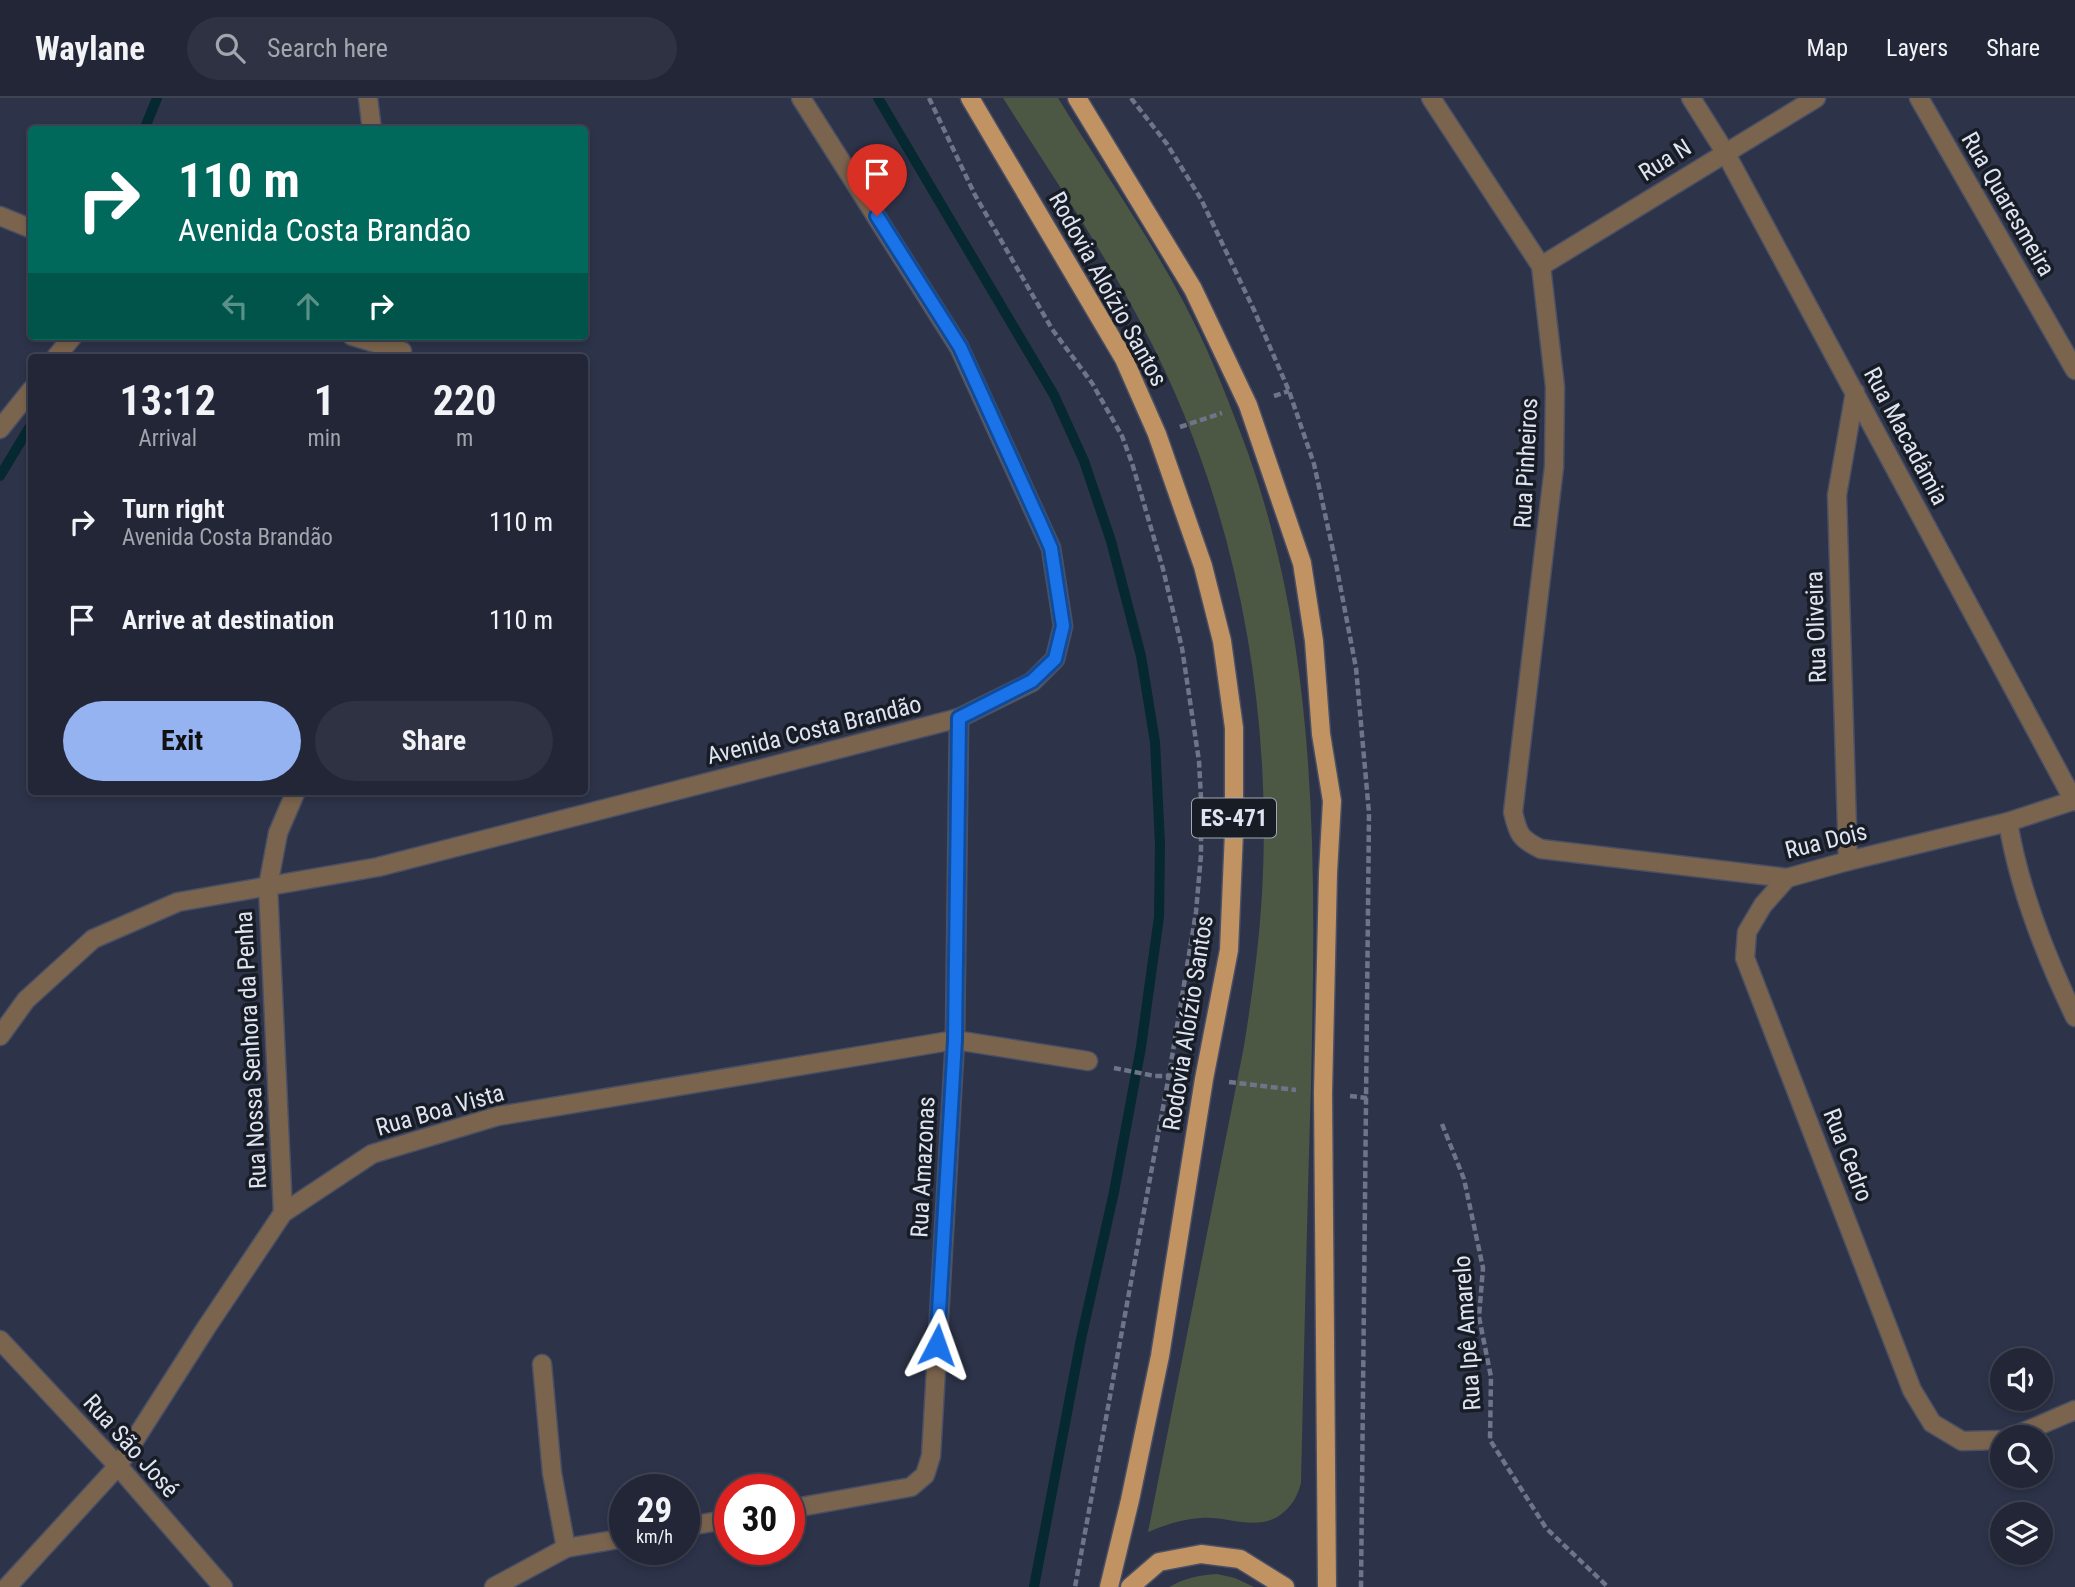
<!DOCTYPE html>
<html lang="en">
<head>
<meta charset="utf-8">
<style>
  body { margin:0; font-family:"Roboto Condensed",sans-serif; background:#2e3242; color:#f1f3f6; height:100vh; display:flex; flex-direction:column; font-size:26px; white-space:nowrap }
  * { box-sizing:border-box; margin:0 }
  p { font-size:23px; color:#a2a5ad }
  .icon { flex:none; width:38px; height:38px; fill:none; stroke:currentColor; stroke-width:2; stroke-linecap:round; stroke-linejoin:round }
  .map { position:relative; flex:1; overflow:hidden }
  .sheet { position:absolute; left:28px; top:256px; width:560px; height:441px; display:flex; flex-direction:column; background:#222637; border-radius:7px; box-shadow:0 4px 10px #0003,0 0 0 2px #3f4352 }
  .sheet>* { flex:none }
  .top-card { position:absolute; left:28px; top:28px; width:560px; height:214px; border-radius:7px; box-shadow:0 4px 10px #0003,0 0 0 2px #3f4352; background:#00695c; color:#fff; overflow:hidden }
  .buttons { position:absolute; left:1990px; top:1250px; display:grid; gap:14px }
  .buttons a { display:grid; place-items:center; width:63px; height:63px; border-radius:50%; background:#222637; box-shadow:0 4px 10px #0003,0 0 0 2px #3f4352; font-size:35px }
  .speed { position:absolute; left:609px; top:1376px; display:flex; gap:14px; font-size:35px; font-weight:700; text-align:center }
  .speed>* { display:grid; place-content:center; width:91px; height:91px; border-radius:50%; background:#222637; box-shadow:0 4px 10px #0003,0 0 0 2px #3f4352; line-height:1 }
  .speed small { font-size:18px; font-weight:400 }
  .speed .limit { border:10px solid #d22; background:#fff; color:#111 }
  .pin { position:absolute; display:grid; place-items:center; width:60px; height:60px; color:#fff; margin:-72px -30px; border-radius:50% 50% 50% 0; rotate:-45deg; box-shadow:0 0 7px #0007 }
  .pin .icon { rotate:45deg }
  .me { position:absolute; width:77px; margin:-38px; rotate:4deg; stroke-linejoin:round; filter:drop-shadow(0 0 5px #0008) }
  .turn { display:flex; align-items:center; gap:24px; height:147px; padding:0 35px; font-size:32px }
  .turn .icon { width:91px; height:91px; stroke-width:2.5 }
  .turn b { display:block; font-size:49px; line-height:60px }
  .lanes { display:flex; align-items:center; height:66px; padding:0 35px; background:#0003; justify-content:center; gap:35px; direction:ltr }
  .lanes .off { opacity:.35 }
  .eta { display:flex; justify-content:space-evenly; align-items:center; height:119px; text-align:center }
  .eta b { font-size:42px; font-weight:700; line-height:49px }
  .button { display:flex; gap:14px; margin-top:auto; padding:14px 35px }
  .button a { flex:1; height:80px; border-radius:42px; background:#95b2f1; color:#111; font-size:28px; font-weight:700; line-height:80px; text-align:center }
  .button a+a { background:#2e3242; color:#f1f3f6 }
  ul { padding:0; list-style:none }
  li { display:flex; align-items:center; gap:21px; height:98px; padding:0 35px }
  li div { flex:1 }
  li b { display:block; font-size:26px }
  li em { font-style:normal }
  header { display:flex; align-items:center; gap:42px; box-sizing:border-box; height:98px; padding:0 35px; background:#222637; border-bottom:2px solid #3f4352 }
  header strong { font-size:33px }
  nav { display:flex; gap:38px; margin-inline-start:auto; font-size:24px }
  .search { width:490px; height:63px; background:#2e3242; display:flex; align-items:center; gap:18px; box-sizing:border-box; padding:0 24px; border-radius:38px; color:#a2a5ad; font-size:26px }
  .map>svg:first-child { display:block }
  .green { fill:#4c5744 }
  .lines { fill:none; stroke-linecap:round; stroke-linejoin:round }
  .stream { stroke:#062830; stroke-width:10 }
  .street-casing { stroke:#494f64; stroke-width:21 }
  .primary-casing { stroke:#494f64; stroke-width:21 }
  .path { stroke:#6f7588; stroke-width:4.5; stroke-dasharray:7 3.5; stroke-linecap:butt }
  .street { stroke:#7b644d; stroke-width:18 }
  .primary { stroke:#c19262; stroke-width:18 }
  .route-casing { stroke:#114b97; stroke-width:18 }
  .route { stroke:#1a73e8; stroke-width:12 }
  .labels { text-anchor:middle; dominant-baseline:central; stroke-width:7; stroke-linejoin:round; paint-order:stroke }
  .shield { fill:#181c25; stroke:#a3a8b4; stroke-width:2 }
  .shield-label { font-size:23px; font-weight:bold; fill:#dfe4f2 }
  .street-label { font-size:24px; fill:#dfe4f2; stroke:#181c25 }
</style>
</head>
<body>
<header>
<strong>Waylane</strong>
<div class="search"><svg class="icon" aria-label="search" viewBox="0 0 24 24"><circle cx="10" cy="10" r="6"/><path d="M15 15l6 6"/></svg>Search here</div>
<nav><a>Map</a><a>Layers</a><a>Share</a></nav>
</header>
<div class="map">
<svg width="2075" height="1489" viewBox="0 0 2075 1489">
  <rect width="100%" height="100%" fill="#2d3349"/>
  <g class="green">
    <path d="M 1003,0 L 1058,0 C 1100,68 1146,133 1183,203 C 1206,246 1224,291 1241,336 C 1320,543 1316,769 1311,987 C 1307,1119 1304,1252 1301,1385 C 1298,1396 1294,1405 1285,1413 C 1261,1436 1230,1418 1201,1420 C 1182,1421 1165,1427 1148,1434 L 1244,948 C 1252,898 1259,847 1262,796 C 1273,600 1234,399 1141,225 C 1100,147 1050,75 1003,0 Z"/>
    <path d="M 1217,1476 L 1235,1480 L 1254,1489 L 1169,1489 C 1185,1480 1199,1477 1217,1476 Z"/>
  </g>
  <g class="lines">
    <g class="stream">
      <polyline points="878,0 1054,297 1084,363 1111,443 1141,558 1155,644 1160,746 1159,819 1141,949 1114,1094 1081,1241 1034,1489"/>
      <polyline points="144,32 157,0"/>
      <polyline points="0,378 32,325"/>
    </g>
    <g class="street-casing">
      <g id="street">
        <polyline points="368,0 372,32"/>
        <path d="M 1431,0 L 1541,168 L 1555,289 L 1554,369 L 1513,714 C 1518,736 1520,741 1541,751 L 1787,780 L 1848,763 L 2008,724 L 2075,702"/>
        <polyline points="1691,0 1725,54 2074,703"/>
        <polyline points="1919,0 2075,272"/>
        <polyline points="0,118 32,131"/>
        <polyline points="1541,168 1816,0"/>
        <polyline points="352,238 402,253"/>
        <polyline points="56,259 73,238"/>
        <polyline points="0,331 32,291"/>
        <path d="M 2008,724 C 2019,791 2045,857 2075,919"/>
        <polyline points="1848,763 1837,397 1855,294"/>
        <polyline points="1787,780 1763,807 1747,834 1745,860 1912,1292 1932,1325 1962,1343 2002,1342"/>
        <polyline points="0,938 26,902 93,841 178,804 378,769 959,620 1032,584 1055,561 1063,528 1051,450 959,249 801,0"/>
        <polyline points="283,1115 268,788 278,735 296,693"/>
        <polyline points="0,1242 118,1368 223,1489"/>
        <polyline points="542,1266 552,1375 566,1450"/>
        <polyline points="2012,1339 2075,1312"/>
        <polyline points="789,1411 911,1389 925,1377 931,1358 955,942 959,620"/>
        <polyline points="684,1429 730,1421"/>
        <polyline points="7,1489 118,1368 206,1230 283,1115 372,1056 498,1018 955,942 1088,963"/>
        <polyline points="494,1489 566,1450 625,1440"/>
      </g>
    </g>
    <g class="primary-casing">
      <g id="primary">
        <polyline points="970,0 1124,261 1157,336 1203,468 1222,543 1234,630 1234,734 1229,852 1204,981 1160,1258 1130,1402 1109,1489"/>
        <polyline points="1077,0 1193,191 1248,307 1302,465 1314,543 1321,636 1332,703 1328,775 1323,995 1327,1489"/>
        <polyline points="1130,1489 1159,1464 1201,1456 1240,1461 1285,1489"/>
      </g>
    </g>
    <g class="path">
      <polyline points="929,0 975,97 1052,231 1092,285 1122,338 1132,365 1163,471 1182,550 1199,663 1201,701 1201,757 1196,814 1169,977 1075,1489"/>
      <polyline points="1131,0 1167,46 1201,101 1254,212 1289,293 1314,366 1336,466 1356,570 1369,715 1361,1489"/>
      <polyline points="1274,298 1289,293"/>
      <polyline points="1180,329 1222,315"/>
      <polyline points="1114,970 1155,978 1178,978"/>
      <polyline points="1229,984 1296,992"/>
      <polyline points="1350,998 1367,1000"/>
      <polyline points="1442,1026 1464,1081 1483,1170 1479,1219 1491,1279 1490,1342 1546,1430 1608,1489"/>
    </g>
    <use href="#street" class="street"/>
    <use href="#primary" class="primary"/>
  </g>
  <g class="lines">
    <g class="route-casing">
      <polyline id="route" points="877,118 960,249 1040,425 1051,450 1063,528 1055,561 1032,583 959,620 955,942 937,1247"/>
    </g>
    <use href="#route" class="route"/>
  </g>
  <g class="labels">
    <rect class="shield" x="1192" y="700.5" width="84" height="39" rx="5"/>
    <g class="shield-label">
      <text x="1234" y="720">ES-471</text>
    </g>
    <g class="street-label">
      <text transform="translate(1665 62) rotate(-32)">Rua N</text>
      <text transform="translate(2008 106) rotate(60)">Rua Quaresmeira</text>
      <text transform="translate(1108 191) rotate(61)">Rodovia Aloízio Santos</text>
      <text transform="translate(1906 338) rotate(62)">Rua Macadâmia</text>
      <text transform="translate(1526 365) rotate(-87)">Rua Pinheiros</text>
      <text transform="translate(1816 529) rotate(-92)">Rua Oliveira</text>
      <text transform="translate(814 632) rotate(-14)">Avenida Costa Brandão</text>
      <text transform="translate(1826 743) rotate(-14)">Rua Dois</text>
      <text transform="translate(1188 925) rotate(-81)">Rodovia Aloízio Santos</text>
      <text transform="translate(251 952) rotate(-93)">Rua Nossa Senhora da Penha</text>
      <text transform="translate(440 1012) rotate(-16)">Rua Boa Vista</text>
      <text transform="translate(1848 1057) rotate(69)">Rua Cedro</text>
      <text transform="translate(923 1069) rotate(-87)">Rua Amazonas</text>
      <text transform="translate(1467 1235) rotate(-94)">Rua Ipê Amarelo</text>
      <text transform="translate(131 1348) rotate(48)">Rua São José</text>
    </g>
  </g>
</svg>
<div class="buttons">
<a><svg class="icon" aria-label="sound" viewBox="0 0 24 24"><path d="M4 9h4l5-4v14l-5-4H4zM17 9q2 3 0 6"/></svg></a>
<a><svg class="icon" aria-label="search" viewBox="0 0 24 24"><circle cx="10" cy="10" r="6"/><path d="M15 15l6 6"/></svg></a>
<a><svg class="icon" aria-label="layers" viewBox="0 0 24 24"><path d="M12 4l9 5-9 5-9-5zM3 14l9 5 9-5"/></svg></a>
</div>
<div class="speed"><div>29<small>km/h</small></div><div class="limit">30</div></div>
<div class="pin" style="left:877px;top:118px;background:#d93025"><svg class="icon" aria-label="arrive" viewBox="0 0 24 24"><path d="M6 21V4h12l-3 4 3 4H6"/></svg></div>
<svg class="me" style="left:937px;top:1247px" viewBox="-20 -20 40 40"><path d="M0-17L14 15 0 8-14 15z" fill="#1a73e8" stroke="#fff" stroke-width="4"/></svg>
<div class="top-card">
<div class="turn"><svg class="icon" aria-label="right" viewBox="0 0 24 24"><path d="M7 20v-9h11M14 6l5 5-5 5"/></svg><div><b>110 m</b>Avenida Costa Brandão</div></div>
<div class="lanes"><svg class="icon off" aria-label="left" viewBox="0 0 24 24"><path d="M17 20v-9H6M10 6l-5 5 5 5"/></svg><svg class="icon off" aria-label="ahead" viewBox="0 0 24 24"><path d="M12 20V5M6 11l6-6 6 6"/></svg><svg class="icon" aria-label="right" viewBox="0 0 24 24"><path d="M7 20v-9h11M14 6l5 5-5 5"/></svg></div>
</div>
<section class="sheet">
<div class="eta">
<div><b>13:12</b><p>Arrival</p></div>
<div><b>1</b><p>min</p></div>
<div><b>220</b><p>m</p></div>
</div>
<ul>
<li><svg class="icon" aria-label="right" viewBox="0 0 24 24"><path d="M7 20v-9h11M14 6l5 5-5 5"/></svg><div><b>Turn right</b><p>Avenida Costa Brandão</p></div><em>110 m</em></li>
<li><svg class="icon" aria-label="arrive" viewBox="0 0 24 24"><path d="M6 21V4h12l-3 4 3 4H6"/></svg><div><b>Arrive at destination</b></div><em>110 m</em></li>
</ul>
<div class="button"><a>Exit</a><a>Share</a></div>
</section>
</div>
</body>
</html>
